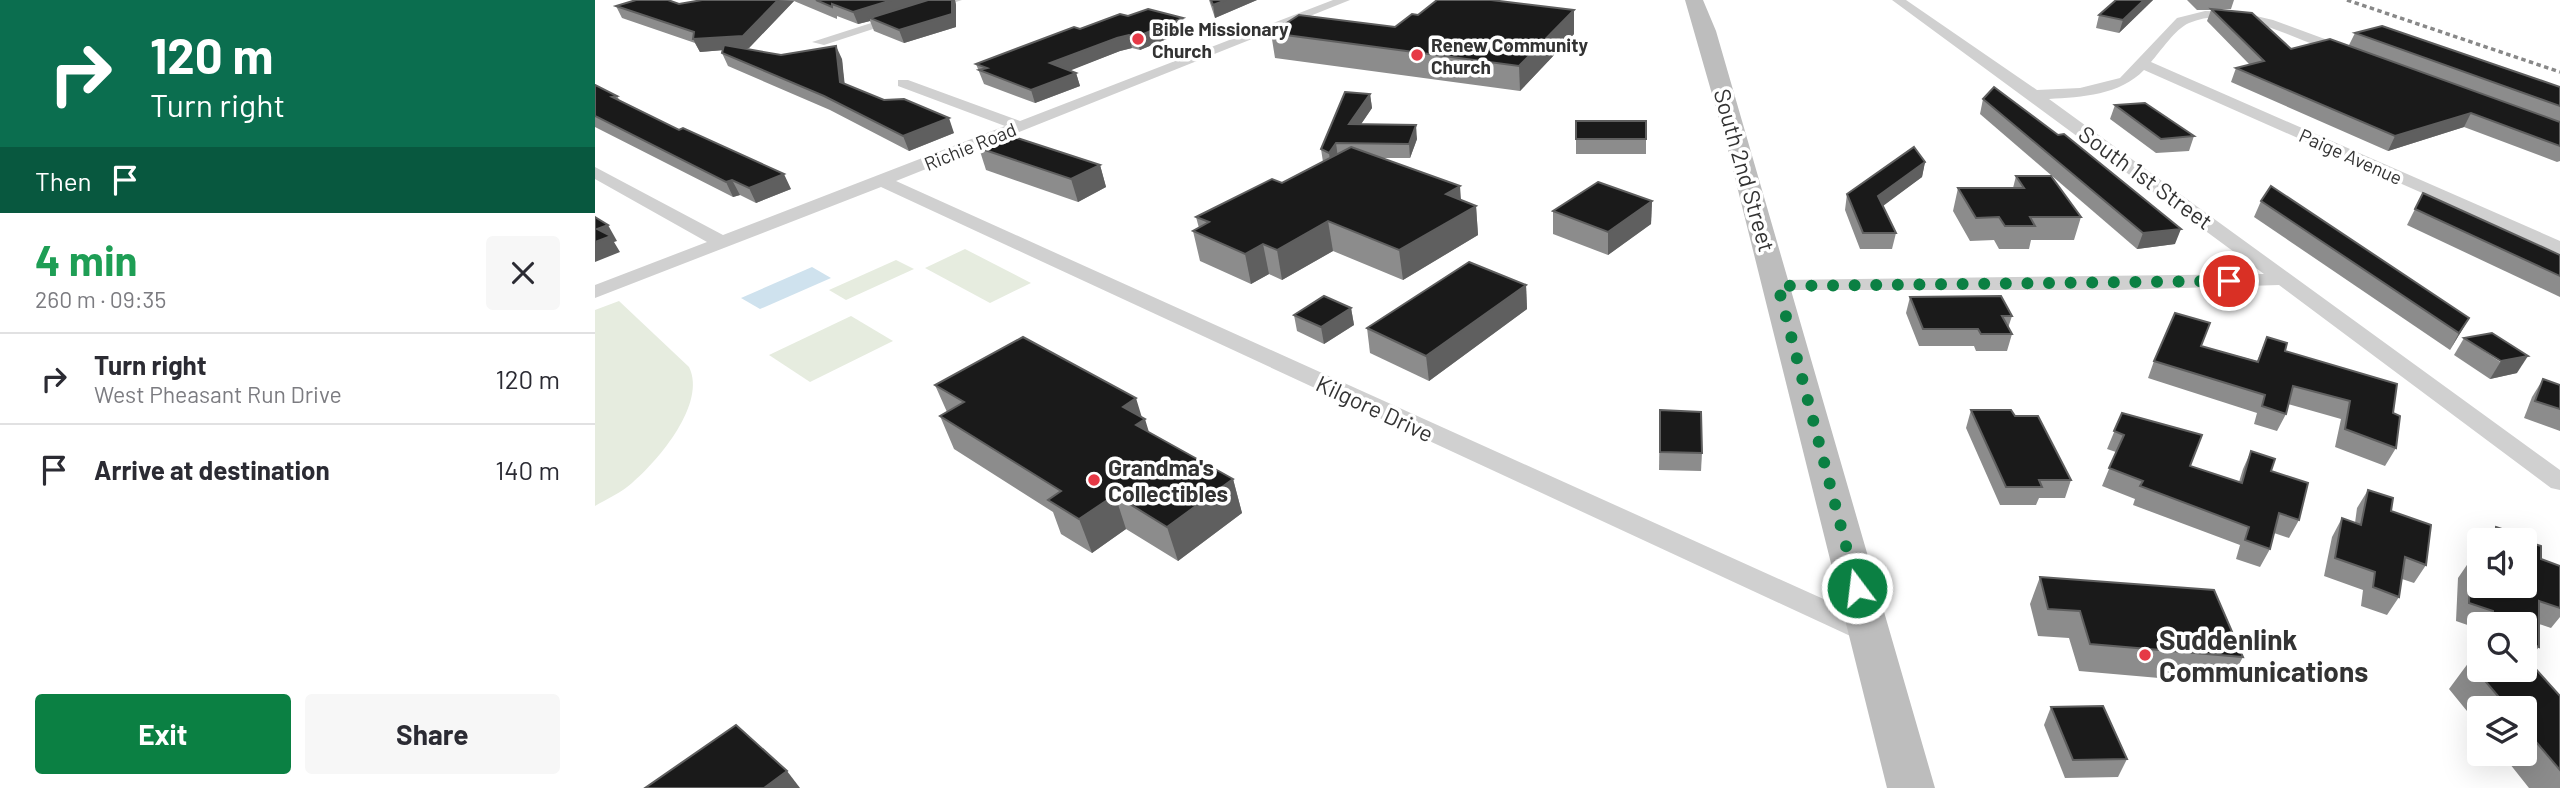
<!DOCTYPE html>
<html lang="en">
<head>
<meta charset="utf-8">
<style>
  body { margin:0; font-family:Barlow,sans-serif; background:#f7f7f7; color:#2b2b33; height:100vh; display:flex; flex-direction:column; font-size:26px; white-space:nowrap }
  * { box-sizing:border-box; margin:0 }
  p { font-size:23px; color:#7c7c81 }
  .icon { flex:none; width:38px; height:38px; fill:none; stroke:currentColor; stroke-width:2; stroke-linecap:round; stroke-linejoin:round }
  .map { position:relative; flex:1; overflow:hidden }
  .sheet { display:flex; flex-direction:column; background:#fff; width:595px }
  .sheet>* { flex:none }
  .hud { background:#0b6e4f; color:#fff; overflow:hidden }
  .controls { position:absolute; left:1872px; top:528px; display:grid; gap:14px }
  .controls a { display:grid; place-items:center; width:70px; height:70px; border-radius:7px; background:#fff; box-shadow:0 7px 28px #0002; font-size:35px }
  .pin { position:absolute; display:grid; place-items:center; width:60px; height:60px; color:#fff; margin:-30px; border:4px solid #fff; border-radius:50%; box-shadow:0 2px 7px #0007 }
  .me { position:absolute; width:77px; margin:-38px; rotate:345deg; stroke-linejoin:round; filter:drop-shadow(0 0 5px #0008) }
  .turn { display:flex; align-items:center; gap:24px; height:147px; padding:0 35px; font-size:32px }
  .turn .icon { width:91px; height:91px; stroke-width:2.5 }
  .turn b { display:block; font-size:49px; line-height:60px }
  .then { display:flex; align-items:center; height:66px; padding:0 35px; background:#0003; gap:14px; font-size:26px }
  .round { display:grid; place-items:center; flex:none; width:74px; height:74px; border-radius:7px; background:#f7f7f7 }
  .overview { display:flex; align-items:center; justify-content:space-between; height:119px; padding:0 35px }
  h1 { font-size:42px; font-weight:700; line-height:52px; color:#1e9e55 }
  .primary-button { display:flex; gap:14px; margin-top:auto; padding:14px 35px }
  .primary-button a { flex:1; height:80px; border-radius:7px; background:#0b8043; color:#fff; font-size:28px; font-weight:700; line-height:80px; text-align:center }
  .primary-button a+a { background:#f7f7f7; color:#2b2b33 }
  ul { padding:0; list-style:none }
  li { display:flex; align-items:center; gap:21px; height:91px; padding:0 35px; border-top:2px solid #e1e1e2 }
  li div { flex:1 }
  li b { display:block; font-size:26px }
  li em { font-style:normal }
  main { display:flex; flex:1; min-height:0 }
  .map>svg:first-child { display:block }
  .green { fill:#e6ecdf }
  .water { fill:#cfe2ee }
  .lines { fill:none; stroke-linecap:round; stroke-linejoin:round }
  .street { fill:#d0d0d0; fill-rule:evenodd }
  .secondary { fill:#bdbdbd; fill-rule:evenodd }
  .rail { stroke:#888; stroke-width:3.5; stroke-dasharray:4.5 3.5; stroke-linecap:butt }
  .wall { fill:#8c8c8c }
  .shaded-wall { fill:#5f5f5f }
  .building { fill:#1a1a1a; stroke:#5f5f5f; stroke-width:2 }
  .route { stroke:#0b8043; stroke-width:12; stroke-dasharray:0 21.6 }
  .poi-dot { fill:#e63946; stroke:#fff; stroke-width:2.5 }
  .labels { text-anchor:middle; dominant-baseline:central; stroke-width:7; stroke-linejoin:round; paint-order:stroke }
  .far-poi-label { font-size:19px; font-weight:bold; fill:#333; stroke:#fff; text-anchor:start }
  .far-street-label { font-size:19px; fill:#333; stroke:#fff }
  .street-label { font-size:23px; fill:#333; stroke:#fff }
  .poi-label { font-size:23px; font-weight:bold; fill:#333; stroke:#fff; text-anchor:start }
  .near-poi-label { font-size:28px; font-weight:bold; fill:#333; stroke:#fff; text-anchor:start }
</style>
</head>
<body>
<main>
<section class="sheet">
<div class="hud">
<div class="turn"><svg class="icon" aria-label="right" viewBox="0 0 24 24"><path d="M7 20v-9h11M14 6l5 5-5 5"/></svg><div><b>120 m</b>Turn right</div></div>
<div class="then">Then<svg class="icon" aria-label="arrive" viewBox="0 0 24 24"><path d="M6 21V4h12l-3 4 3 4H6"/></svg></div>
</div>
<div class="overview"><div><h1>4 min</h1><p>260 m · 09:35</p></div><a class="round"><svg class="icon" aria-label="close" viewBox="0 0 24 24"><path d="M6 6l12 12M18 6L6 18"/></svg></a></div>
<ul>
<li><svg class="icon" aria-label="right" viewBox="0 0 24 24"><path d="M7 20v-9h11M14 6l5 5-5 5"/></svg><div><b>Turn right</b><p>West Pheasant Run Drive</p></div><em>120 m</em></li>
<li><svg class="icon" aria-label="arrive" viewBox="0 0 24 24"><path d="M6 21V4h12l-3 4 3 4H6"/></svg><div><b>Arrive at destination</b></div><em>140 m</em></li>
</ul>
<div class="primary-button"><a>Exit</a><a>Share</a></div>
</section>
<div class="map">
<svg width="1965" height="788" viewBox="0 0 1965 788">
  <rect width="100%" height="100%" fill="#fff"/>
  <g class="green">
    <polygon points="370,249 436,283 395,303 330,268"/>
    <polygon points="301,260 319,269 251,300 234,290"/>
    <path d="M 24,301 L 94,367 C 112,403 64,460 37,483 C 27,492 12,499 0,506 L 0,310 Z"/>
    <polygon points="256,316 298,341 215,382 174,355"/>
  </g>
  <polygon class="water" points="217,267 236,278 165,309 146,298"/>
  <g class="lines">
    <g class="street">
      <polygon points="348,0 367,0 229,45 217,42"/>
      <polygon points="738,0 755,0 301,181 1284,624 1288,632 1284,640 1274,643 1264,640 286,187 0,298 0,285 112,242 0,179 0,167 128,235 410,126 303,86 303,80 313,80 425,121"/>
      <path d="M 1297,0 L 1311,0 L 1442,90 L 1485,88 L 1525,78 L 1582,18 L 1610,11 L 1644,12 L 1678,20 L 1757,49 L 1757,55 L 1752,56 C 1706,44 1642,2 1594,23 C 1580,29 1566,51 1556,62 L 1965,241 L 1965,254 L 1549,70 C 1525,95 1487,97 1454,99 L 1965,470 L 1965,490 L 1956,488 L 1684,285 L 1523,290 L 1176,290 L 1173,286 L 1176,282 L 1183,280 L 1669,274 Z"/>
    </g>
    <polygon class="secondary" points="1090,0 1108,0 1121,31 1340,788 1292,788 1133,150"/>
    <polyline class="rail" points="1752,0 1965,72"/>
  </g>
  <g class="wall">
    <polygon points="107,0 360,0 361,5 361,27 309,43 279,31 275,21 263,24 242,16 242,19 199,1 154,48 150,49 186,55 247,59 249,84 359,133 314,151 235,110 133,66 127,53 128,50 105,52 100,43 27,18 21,6 84,4"/>
    <polygon points="614,0 662,0 620,18"/>
    <polygon points="1521,0 1558,0 1524,33 1501,28 1504,15"/>
    <polygon points="1592,0 1639,0 1636,9 1626,9 1696,49 1754,45 1760,33 1965,87 1965,161 1962,162 1869,127 1793,151 1636,82 1641,68 1655,65 1612,21 1616,10 1602,10"/>
    <polygon points="979,10 979,34 925,91 680,58 676,33 800,27 823,15"/>
    <polygon points="485,29 591,31 545,50 537,48 525,51 475,70 481,73 485,86 440,103 389,84 381,64"/>
    <polygon points="0,85 22,96 25,101 196,189 161,203 145,195 138,197 0,127"/>
    <polygon points="775,94 777,108 766,124 822,139 815,158 786,158 866,200 881,206 883,235 808,280 738,251 687,280 674,274 656,284 605,261 598,231 604,228 601,217 687,183 728,162 726,149"/>
    <polygon points="1388,99 1580,244 1542,249 1385,114"/>
    <polygon points="1520,105 1599,136 1594,151 1561,153 1515,119"/>
    <polygon points="981,121 1051,139 1051,154 981,154"/>
    <polygon points="384,148 505,165 511,187 483,202 391,170"/>
    <polygon points="1330,162 1327,177 1287,206 1301,233 1297,249 1265,249 1250,210 1252,194"/>
    <polygon points="1421,176 1486,217 1479,240 1436,240 1434,249 1404,249 1399,240 1375,241 1358,211 1363,188 1418,188"/>
    <polygon points="1828,193 1965,255 1965,297 1812,225"/>
    <polygon points="1057,201 1056,224 1013,255 958,234 958,211"/>
    <polygon points="1666,201 1874,318 1855,350 1659,217"/>
    <polygon points="931,285 932,309 834,381 775,353 772,328"/>
    <polygon points="1315,297 1417,316 1413,328 1417,334 1412,351 1381,351 1379,346 1324,346 1311,313"/>
    <polygon points="756,308 759,325 729,344 702,331 699,315"/>
    <polygon points="1672,337 1690,351 1798,413 1801,448 1790,466 1740,447 1746,419 1693,404 1691,414 1682,431 1659,424 1662,413 1553,378 1559,361 1606,346 1662,361"/>
    <polygon points="1869,338 1922,373 1895,379 1859,355"/>
    <polygon points="1948,379 1965,385 1965,431 1929,418 1937,397"/>
    <polygon points="340,385 547,418 554,433 638,479 647,513 583,561 531,529 497,553 466,534 458,512 359,449 345,416 352,412"/>
    <polygon points="1065,410 1107,453 1106,471 1064,470"/>
    <polygon points="1376,410 1420,416 1476,480 1470,498 1444,498 1441,505 1405,505 1371,428"/>
    <polygon points="1527,413 1595,466 1644,482 1648,469 1656,451 1676,471 1704,520 1694,538 1679,533 1675,549 1665,567 1641,559 1645,545 1538,505 1540,499 1507,486 1521,452 1512,449"/>
    <polygon points="1773,490 1796,511 1831,565 1819,583 1807,579 1804,597 1792,615 1766,606 1768,590 1729,576 1737,537 1747,518 1760,523 1762,508"/>
    <polygon points="1901,527 1930,537 1930,541 1946,546 1946,559 1965,566 1965,617 1956,628 1944,624 1944,647 1933,661 1965,696 1965,788 1934,788 1907,754 1930,754 1930,709 1885,709 1885,727 1854,689 1874,662 1885,661 1885,670 1930,670 1930,625 1885,625 1885,638 1884,629 1861,621 1863,578 1876,559 1885,562 1885,586 1930,586 1930,541 1891,541"/>
    <polygon points="1445,577 1648,657 1633,684 1484,671 1474,638 1443,636 1435,604"/>
    <polygon points="1456,707 1532,759 1523,777 1470,778 1449,725"/>
  </g>
  <g class="shaded-wall">
    <polygon points="183,0 199,1 154,48 105,52 98,39"/>
    <polygon points="297,0 339,0 275,18 275,21 263,24 258,12"/>
    <polygon points="357,0 360,0 361,5 361,27 309,43 304,30"/>
    <polygon points="631,0 662,0 620,18 618,5"/>
    <polygon points="1549,0 1558,0 1524,33 1528,20"/>
    <polygon points="979,10 979,34 925,91 924,66"/>
    <polygon points="588,18 591,31 545,50 541,37"/>
    <polygon points="534,35 537,48 525,51 459,77 455,63 522,38"/>
    <polygon points="241,46 247,59 251,96 245,82"/>
    <polygon points="481,73 485,86 440,103 436,90"/>
    <polygon points="775,94 777,108 756,139 754,124"/>
    <polygon points="1876,113 1869,127 1793,151 1800,136"/>
    <polygon points="354,118 359,133 314,151 308,136"/>
    <polygon points="821,125 822,139 815,158 814,144"/>
    <polygon points="741,143 743,158 736,168 734,153"/>
    <polygon points="1330,162 1327,177 1280,212 1283,196"/>
    <polygon points="505,165 511,187 483,202 476,179"/>
    <polygon points="189,174 196,189 161,203 154,188"/>
    <polygon points="137,180 145,195 138,197 131,182"/>
    <polygon points="865,186 867,214 881,206 883,235 808,280 804,250 851,194"/>
    <polygon points="1057,201 1056,224 1013,255 1013,232"/>
    <polygon points="733,221 738,251 687,280 682,250"/>
    <polygon points="13,225 22,241 19,242 25,252 0,262 0,242 2,229"/>
    <polygon points="1586,229 1580,244 1542,249 1548,233"/>
    <polygon points="668,244 674,274 656,284 650,254"/>
    <polygon points="931,285 932,309 834,381 831,356"/>
    <polygon points="756,308 759,325 729,344 726,327"/>
    <polygon points="1874,318 1864,335 1855,350 1864,333"/>
    <polygon points="1933,356 1922,373 1895,379 1906,361"/>
    <polygon points="541,398 548,421 550,419 560,452 528,407"/>
    <polygon points="638,479 647,513 583,561 572,527"/>
    <polygon points="520,495 531,529 497,553 484,519"/>
    <polygon points="192,771 205,788 169,788"/>
  </g>
  <g class="building">
    <polygon points="41,0 73,0 84,4 107,0 183,0 148,36 98,39 99,32 21,6"/>
    <polygon points="221,0 297,0 258,12 237,4 237,7"/>
    <polygon points="333,0 357,0 357,14 304,30 275,18"/>
    <polygon points="616,0 631,0 618,5"/>
    <polygon points="842,0 896,0 979,10 924,66 676,33 704,15 800,27 817,14 823,15"/>
    <polygon points="1521,0 1549,0 1528,20 1504,15"/>
    <polygon points="553,9 588,18 541,37 534,35 522,38 455,63 481,73 436,90 384,70 392,68 381,64 479,27 485,29 525,14 533,16"/>
    <polygon points="1616,9 1657,13 1696,49 1735,39 1965,122 1965,146 1876,113 1800,136 1641,68 1669,61"/>
    <polygon points="1787,26 1965,87 1965,106 1760,33"/>
    <polygon points="129,45 186,55 241,46 245,82 289,100 309,99 354,118 308,136 229,96 127,53"/>
    <polygon points="0,85 22,96 17,97 84,130 88,128 189,174 154,188 137,180 131,182 0,116"/>
    <polygon points="1399,87 1463,135 1469,134 1586,229 1548,233 1388,99"/>
    <polygon points="750,92 775,94 754,124 821,125 814,144 741,143 734,153 726,149"/>
    <polygon points="1550,103 1599,136 1566,139 1520,105"/>
    <rect x="981" y="121" width="70" height="18"/>
    <polygon points="413,135 505,165 476,179 384,148"/>
    <polygon points="756,147 865,186 851,194 881,206 804,250 733,221 682,250 668,244 650,254 598,231 614,222 601,217 677,179 687,183"/>
    <polygon points="1319,147 1330,162 1283,196 1301,233 1268,233 1252,194"/>
    <polygon points="1421,176 1456,176 1486,217 1435,217 1440,226 1410,226 1404,217 1381,218 1363,188 1429,188"/>
    <polygon points="1003,182 1057,201 1013,232 958,211"/>
    <polygon points="1676,186 1874,318 1864,333 1666,201"/>
    <polygon points="1828,193 1965,255 1965,276 1820,209"/>
    <polygon points="0,217 13,225 2,229 16,236 0,242"/>
    <polygon points="874,262 931,285 831,356 772,328"/>
    <polygon points="729,296 756,308 726,327 699,315"/>
    <polygon points="1406,296 1417,316 1407,316 1417,334 1386,334 1383,329 1328,329 1315,297"/>
    <polygon points="1580,313 1615,323 1606,346 1663,362 1672,337 1692,343 1690,351 1802,384 1798,413 1805,416 1801,448 1750,429 1755,401 1698,386 1691,414 1667,406 1670,395 1559,361"/>
    <polygon points="1897,333 1933,356 1906,361 1869,338"/>
    <polygon points="428,337 541,398 528,407 550,419 541,425 638,479 572,527 520,495 484,519 453,500 466,491 345,416 369,402 340,385"/>
    <polygon points="1948,379 1965,385 1965,409 1940,401"/>
    <polygon points="1065,410 1106,412 1107,453 1065,452"/>
    <polygon points="1376,410 1416,410 1420,416 1443,416 1476,480 1444,480 1447,487 1411,487"/>
    <polygon points="1527,413 1607,435 1595,466 1647,483 1656,451 1680,459 1676,471 1713,483 1704,520 1684,513 1675,549 1650,540 1654,527 1545,486 1548,481 1514,468 1529,435 1519,431"/>
    <polygon points="1773,490 1798,498 1796,511 1836,525 1831,565 1810,557 1804,597 1778,587 1780,572 1740,558 1747,518 1766,525"/>
    <polygon points="1901,527 1930,537 1930,541 1946,546 1946,559 1965,566 1965,608 1944,601 1944,647 1930,642 1930,625 1914,625 1898,619 1898,611 1874,603 1876,559 1885,562 1885,586 1930,586 1930,541 1900,541"/>
    <polygon points="1445,577 1619,590 1648,657 1495,644 1485,611 1453,609"/>
    <polygon points="1931,658 1965,696 1965,770 1930,729 1930,709 1914,709 1874,662 1885,661 1885,670 1930,670 1930,659"/>
    <polygon points="1508,706 1532,759 1478,760 1456,707"/>
    <polygon points="141,725 192,771 169,788 50,788"/>
  </g>
  <g class="lines">
    <polyline class="route" points="1262,588 1183,286 1634,281"/>
  </g>
  <g class="poi-dot">
    <circle cx="543" cy="39" r="7"/>
    <circle cx="822" cy="55" r="7"/>
    <circle cx="499" cy="480" r="7"/>
    <circle cx="1550" cy="655" r="7"/>
  </g>
  <g class="labels">
    <g class="far-poi-label">
      <text x="557" y="28">Bible Missionary<tspan x="557" dy="22">Church</tspan></text>
      <text x="836" y="44">Renew Community<tspan x="836" dy="22">Church</tspan></text>
    </g>
    <g class="far-street-label">
      <text transform="translate(375 146) rotate(-22)">Richie Road</text>
      <text transform="translate(1756 156) rotate(24)">Paige Avenue</text>
    </g>
    <g class="street-label">
      <text transform="translate(1150 170) rotate(74)">South 2nd Street</text>
      <text transform="translate(1551 177) rotate(36)">South 1st Street</text>
      <text transform="translate(780 408) rotate(25)">Kilgore Drive</text>
    </g>
    <g class="poi-label">
      <text x="513" y="467">Grandma's<tspan x="513" dy="26">Collectibles</tspan></text>
    </g>
    <g class="near-poi-label">
      <text x="1564" y="639">Suddenlink<tspan x="1564" dy="32">Communications</tspan></text>
    </g>
  </g>
</svg>
<div class="controls">
<a><svg class="icon" aria-label="sound" viewBox="0 0 24 24"><path d="M4 9h4l5-4v14l-5-4H4zM17 9q2 3 0 6"/></svg></a>
<a><svg class="icon" aria-label="search" viewBox="0 0 24 24"><circle cx="10" cy="10" r="6"/><path d="M15 15l6 6"/></svg></a>
<a><svg class="icon" aria-label="layers" viewBox="0 0 24 24"><path d="M12 4l9 5-9 5-9-5zM3 14l9 5 9-5"/></svg></a>
</div>
<div class="pin" style="left:1634px;top:281px;background:#d93025"><svg class="icon" aria-label="arrive" viewBox="0 0 24 24"><path d="M6 21V4h12l-3 4 3 4H6"/></svg></div>
<svg class="me" style="left:1262px;top:588px" viewBox="-20 -20 40 40"><circle r="17" fill="#0b8043" stroke="#fff" stroke-width="3"/><path d="M0-11L8 9 0 5-8 9z" fill="#fff"/></svg>
</div>
</main>
</body>
</html>
